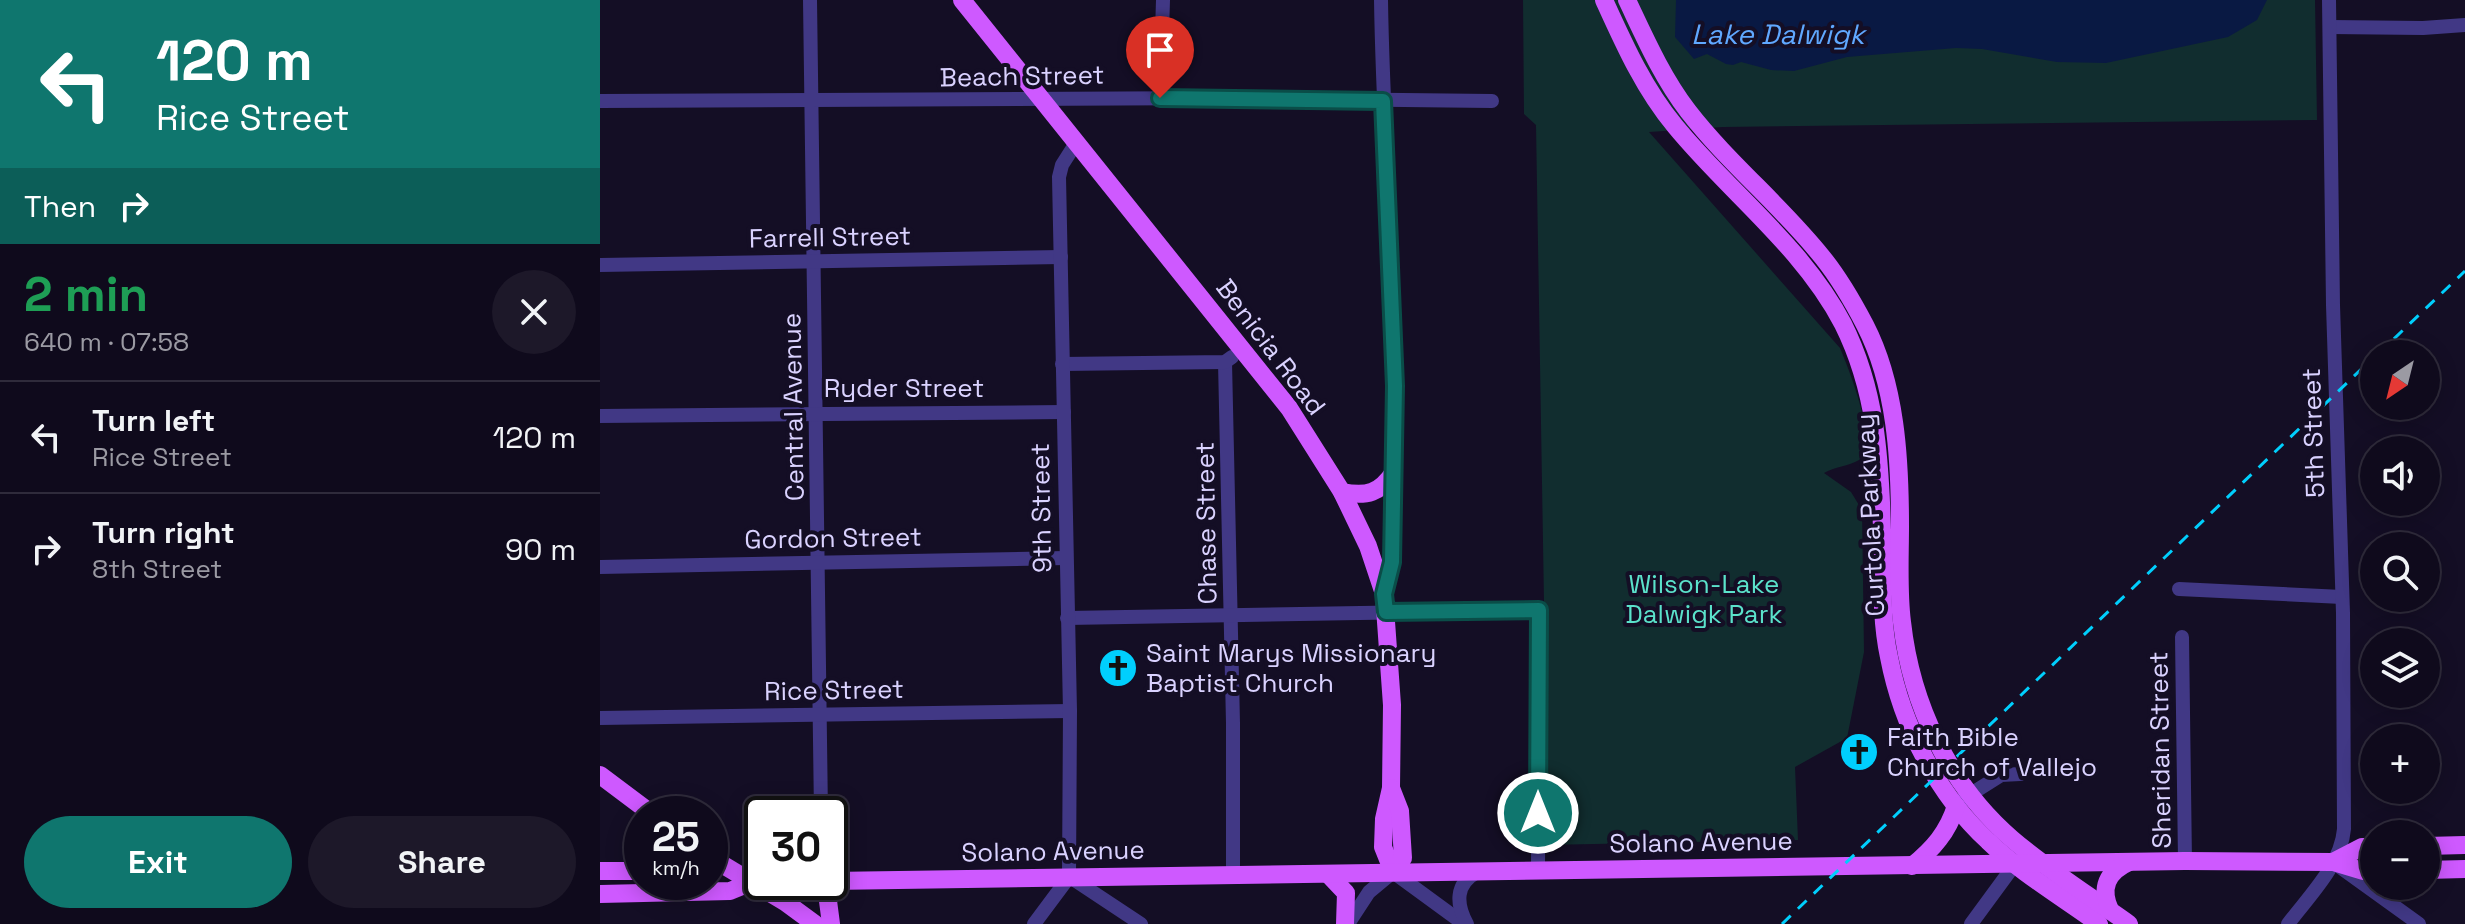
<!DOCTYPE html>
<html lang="en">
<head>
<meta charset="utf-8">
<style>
  body { margin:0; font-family:"Space Grotesk",sans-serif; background:#1d1829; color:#f1f3f6; height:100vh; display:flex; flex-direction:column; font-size:30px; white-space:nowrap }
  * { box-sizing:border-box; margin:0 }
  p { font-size:26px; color:#9b9aa3 }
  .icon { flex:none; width:44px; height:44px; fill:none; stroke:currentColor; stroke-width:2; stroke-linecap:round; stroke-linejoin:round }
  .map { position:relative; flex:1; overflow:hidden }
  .drawer { display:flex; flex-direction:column; background:#0f0a1c; width:600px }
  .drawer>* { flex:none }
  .banner { background:#0f766e; color:#fff; overflow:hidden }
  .needle { width:52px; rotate:215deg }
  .buttons { position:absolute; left:1760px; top:340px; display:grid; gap:16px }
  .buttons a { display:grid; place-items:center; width:80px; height:80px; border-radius:50%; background:#0f0a1c; box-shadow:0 4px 20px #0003,0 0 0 2px #2f2b3b; font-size:40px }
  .speed { position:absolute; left:24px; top:796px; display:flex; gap:16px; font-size:40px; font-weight:700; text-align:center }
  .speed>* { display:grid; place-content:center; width:104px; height:104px; border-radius:50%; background:#0f0a1c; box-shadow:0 4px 20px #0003,0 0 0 2px #2f2b3b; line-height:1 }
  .speed small { font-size:20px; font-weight:400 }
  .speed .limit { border:4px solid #111; border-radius:12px; background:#fff; color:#111 }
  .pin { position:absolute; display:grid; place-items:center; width:68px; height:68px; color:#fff; margin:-82px -34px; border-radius:50% 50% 50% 0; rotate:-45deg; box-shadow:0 0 8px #0007 }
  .pin .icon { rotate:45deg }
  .me { position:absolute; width:88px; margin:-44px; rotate:0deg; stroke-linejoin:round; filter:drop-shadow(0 0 6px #0008) }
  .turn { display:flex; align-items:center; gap:28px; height:168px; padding:0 24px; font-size:36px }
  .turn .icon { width:104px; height:104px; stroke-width:2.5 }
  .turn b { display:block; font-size:56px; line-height:68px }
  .then { display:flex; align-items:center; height:76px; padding:0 24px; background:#0003; gap:16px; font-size:30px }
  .round { display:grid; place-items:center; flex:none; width:84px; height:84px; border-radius:42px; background:#1d1829 }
  .overview { display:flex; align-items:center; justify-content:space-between; height:136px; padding:0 24px }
  h1 { font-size:48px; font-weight:600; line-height:60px; color:#1e9e55 }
  .cta { display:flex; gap:16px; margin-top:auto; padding:16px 24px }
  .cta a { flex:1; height:92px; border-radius:48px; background:#0f766e; color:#fff; font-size:32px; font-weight:600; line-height:92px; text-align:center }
  .cta a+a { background:#1d1829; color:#f1f3f6 }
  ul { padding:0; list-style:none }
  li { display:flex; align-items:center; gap:24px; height:112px; padding:0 24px; border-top:2px solid #2f2b3b }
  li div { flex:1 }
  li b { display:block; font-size:30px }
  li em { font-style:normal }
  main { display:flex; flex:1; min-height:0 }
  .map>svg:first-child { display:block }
  .green { fill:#112d2f }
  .water { fill:#091943 }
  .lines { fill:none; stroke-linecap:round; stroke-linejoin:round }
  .minor { stroke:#413885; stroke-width:14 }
  .major { stroke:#ce59ff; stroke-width:18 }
  .rail { stroke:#00cffd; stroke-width:3; stroke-dasharray:12 10; stroke-linecap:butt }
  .route-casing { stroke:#0a4d48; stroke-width:20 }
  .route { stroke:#0f766e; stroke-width:14 }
  .labels { text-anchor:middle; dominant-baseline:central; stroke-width:8; stroke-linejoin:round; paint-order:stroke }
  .street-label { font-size:26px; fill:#dad2ff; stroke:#140e25 }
  .park-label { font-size:26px; fill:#5be2cb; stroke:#140e25 }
  .poi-label { font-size:26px; fill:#dad2ff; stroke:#140e25; text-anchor:start }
  .water-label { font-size:28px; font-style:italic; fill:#60a8ff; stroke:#140e25 }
</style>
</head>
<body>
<main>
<section class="drawer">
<div class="banner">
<div class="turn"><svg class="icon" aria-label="left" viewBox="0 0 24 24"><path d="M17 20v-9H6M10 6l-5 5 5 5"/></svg><div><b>120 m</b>Rice Street</div></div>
<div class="then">Then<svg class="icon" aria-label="right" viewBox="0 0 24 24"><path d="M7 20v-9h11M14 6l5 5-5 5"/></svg></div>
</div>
<div class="overview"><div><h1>2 min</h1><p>640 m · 07:58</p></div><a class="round"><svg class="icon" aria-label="close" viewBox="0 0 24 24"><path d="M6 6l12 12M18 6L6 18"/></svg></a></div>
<ul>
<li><svg class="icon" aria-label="left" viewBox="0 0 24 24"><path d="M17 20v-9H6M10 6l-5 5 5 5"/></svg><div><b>Turn left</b><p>Rice Street</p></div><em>120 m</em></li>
<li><svg class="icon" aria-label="right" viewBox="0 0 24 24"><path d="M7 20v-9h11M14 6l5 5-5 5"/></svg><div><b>Turn right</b><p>8th Street</p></div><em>90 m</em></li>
</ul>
<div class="cta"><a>Exit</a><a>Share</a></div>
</section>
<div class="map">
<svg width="1865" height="924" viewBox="0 0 1865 924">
  <rect width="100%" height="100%" fill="#140e25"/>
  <path class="green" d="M 923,0 L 1715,0 L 1717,120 L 1123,127 L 1049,132 L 1240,348 C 1248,367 1280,446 1259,460 C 1249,466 1234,467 1224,473 L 1251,492 L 1262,510 L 1264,652 L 1247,738 L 1195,767 L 1198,840 L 945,845 L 944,602 L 936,125 L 924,114 Z"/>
  <polygon class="water" points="1076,0 1667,0 1657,20 1628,37 1506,63 1457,62 1382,49 1356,48 1247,57 1194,71 1171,70 1141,62 1133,65 1126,64 1107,54 1094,59 1075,37"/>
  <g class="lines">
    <g class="minor">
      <polyline points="210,0 221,814"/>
      <path d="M 781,0 C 783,148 798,295 794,443 C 793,493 796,545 784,594"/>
      <polyline points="1730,27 1823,28 1865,25"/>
      <polyline points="560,98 563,0"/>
      <polyline points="0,101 624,98 892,101"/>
      <polyline points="0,265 461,257"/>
      <polyline points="625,362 633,723 633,875"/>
      <polyline points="462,364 625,362 632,357"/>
      <polyline points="0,416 464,412"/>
      <polyline points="0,567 466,558"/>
      <polyline points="1579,589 1742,597"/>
      <polyline points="467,618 939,610 938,871"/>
      <polyline points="1582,637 1585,861"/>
      <polyline points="0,718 470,711"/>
      <polyline points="1363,799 1401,775 1420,774"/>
      <polyline points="1740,867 1819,924"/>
      <polyline points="469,877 470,711 459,177 462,165 476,143"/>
      <polyline points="470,877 541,924"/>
      <polyline points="434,924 469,877"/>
      <polyline points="748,924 769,892 793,872 864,924"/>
      <path d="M 867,924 C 856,904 855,884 877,872"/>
      <polyline points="1371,924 1415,864"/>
      <path d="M 1688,924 C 1709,896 1741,865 1744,829 L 1743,613 L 1733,305 L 1729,0"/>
    </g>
    <g class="major">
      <polyline points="362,0 689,408 742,492 768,546 784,594 792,705 791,788 784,819 783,847 793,872"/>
      <path d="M 1004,0 C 1024,44 1044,89 1075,126 C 1129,192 1203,247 1243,324 C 1276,390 1280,458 1282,530 C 1283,572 1280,616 1289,657 C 1302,725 1337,794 1388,841 C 1421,873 1462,897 1499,924"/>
      <path d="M 1027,0 C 1045,38 1062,77 1088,111 C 1129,164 1182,206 1223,258 C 1239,278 1253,302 1265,325 C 1296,385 1300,459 1300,526 C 1300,557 1298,591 1302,622 C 1311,704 1349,785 1412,839 C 1448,870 1490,896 1529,924"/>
      <path d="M 742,492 C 767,497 780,493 794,472"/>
      <polyline points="0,775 52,814"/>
      <polyline points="791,788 800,811 803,858 793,872"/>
      <polyline points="1826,846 1865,845"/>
      <polyline points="110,857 185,902 215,924"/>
      <polyline points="1733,862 1762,847 1774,847"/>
      <path d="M 1312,866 C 1333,849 1348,832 1356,806"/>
      <polyline points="1826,870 1865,869"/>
      <polyline points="0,871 42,871"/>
      <polyline points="728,874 746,893 745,924"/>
      <polyline points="230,881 1585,861 1733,862 1763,871 1774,871"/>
      <polyline points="0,894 130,891 152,882"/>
      <path d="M 1510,910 C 1500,888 1507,872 1529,862"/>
      <polyline points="231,924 228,901 237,880"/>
    </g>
    <g class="rail">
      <polyline points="1778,354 1865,271"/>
      <polyline points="1182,924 1774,357"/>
    </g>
  </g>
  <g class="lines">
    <g class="route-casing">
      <polyline id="route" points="560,98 783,101 795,386 792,562 784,594 786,612 939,610 938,813"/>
    </g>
    <use href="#route" class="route"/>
  </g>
  <defs>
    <g id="church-disc" transform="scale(2)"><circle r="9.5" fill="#00cffd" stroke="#140e25"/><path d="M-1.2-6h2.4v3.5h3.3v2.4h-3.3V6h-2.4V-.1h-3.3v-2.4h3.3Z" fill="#111"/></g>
  </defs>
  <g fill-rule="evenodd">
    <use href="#church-disc" x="518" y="668"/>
    <use href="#church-disc" x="1259" y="752"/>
  </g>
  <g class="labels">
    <g class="street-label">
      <text transform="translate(422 76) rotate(-1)">Beach Street</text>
      <text transform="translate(230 237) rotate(-1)">Farrell Street</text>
      <text transform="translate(671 347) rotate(53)">Benicia Road</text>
      <text x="304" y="388">Ryder Street</text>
      <text transform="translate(193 407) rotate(-91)">Central Avenue</text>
      <text transform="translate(1713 433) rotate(-92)">5th Street</text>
      <text transform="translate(441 508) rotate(-91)">9th Street</text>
      <text transform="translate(1270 515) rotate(-93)">Curtola Parkway</text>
      <text transform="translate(606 523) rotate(-91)">Chase Street</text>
      <text transform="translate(233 538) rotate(-1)">Gordon Street</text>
      <text transform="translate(234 690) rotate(-1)">Rice Street</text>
      <text transform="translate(1560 750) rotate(-91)">Sheridan Street</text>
      <text transform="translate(1101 842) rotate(-1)">Solano Avenue</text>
      <text transform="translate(453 851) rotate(-1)">Solano Avenue</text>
    </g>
    <g class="park-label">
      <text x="1104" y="584">Wilson-Lake<tspan x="1104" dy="30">Dalwigk Park</tspan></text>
    </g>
    <g class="poi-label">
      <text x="546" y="653">Saint Marys Missionary<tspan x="546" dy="30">Baptist Church</tspan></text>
      <text x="1287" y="737">Faith Bible<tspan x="1287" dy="30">Church of Vallejo</tspan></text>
    </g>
    <g class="water-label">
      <text x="1178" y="34">Lake Dalwigk</text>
    </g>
  </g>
</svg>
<div class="buttons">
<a><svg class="needle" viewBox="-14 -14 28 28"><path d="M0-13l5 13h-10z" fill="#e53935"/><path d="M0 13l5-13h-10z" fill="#9b9aa3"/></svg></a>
<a><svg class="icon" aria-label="sound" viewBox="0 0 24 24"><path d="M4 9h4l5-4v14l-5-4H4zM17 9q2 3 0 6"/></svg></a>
<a><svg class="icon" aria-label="search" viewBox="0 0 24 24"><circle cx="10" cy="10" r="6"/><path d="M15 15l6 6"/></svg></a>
<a><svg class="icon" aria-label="layers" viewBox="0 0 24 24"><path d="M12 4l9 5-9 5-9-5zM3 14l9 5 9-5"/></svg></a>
<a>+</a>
<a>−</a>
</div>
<div class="speed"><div>25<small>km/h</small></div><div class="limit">30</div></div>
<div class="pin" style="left:560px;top:98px;background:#d93025"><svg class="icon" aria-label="arrive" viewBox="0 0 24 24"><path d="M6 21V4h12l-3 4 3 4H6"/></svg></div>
<svg class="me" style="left:938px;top:813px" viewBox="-20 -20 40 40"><circle r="17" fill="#0f766e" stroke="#fff" stroke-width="3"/><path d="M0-11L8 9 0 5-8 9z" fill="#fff"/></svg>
</div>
</main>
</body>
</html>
